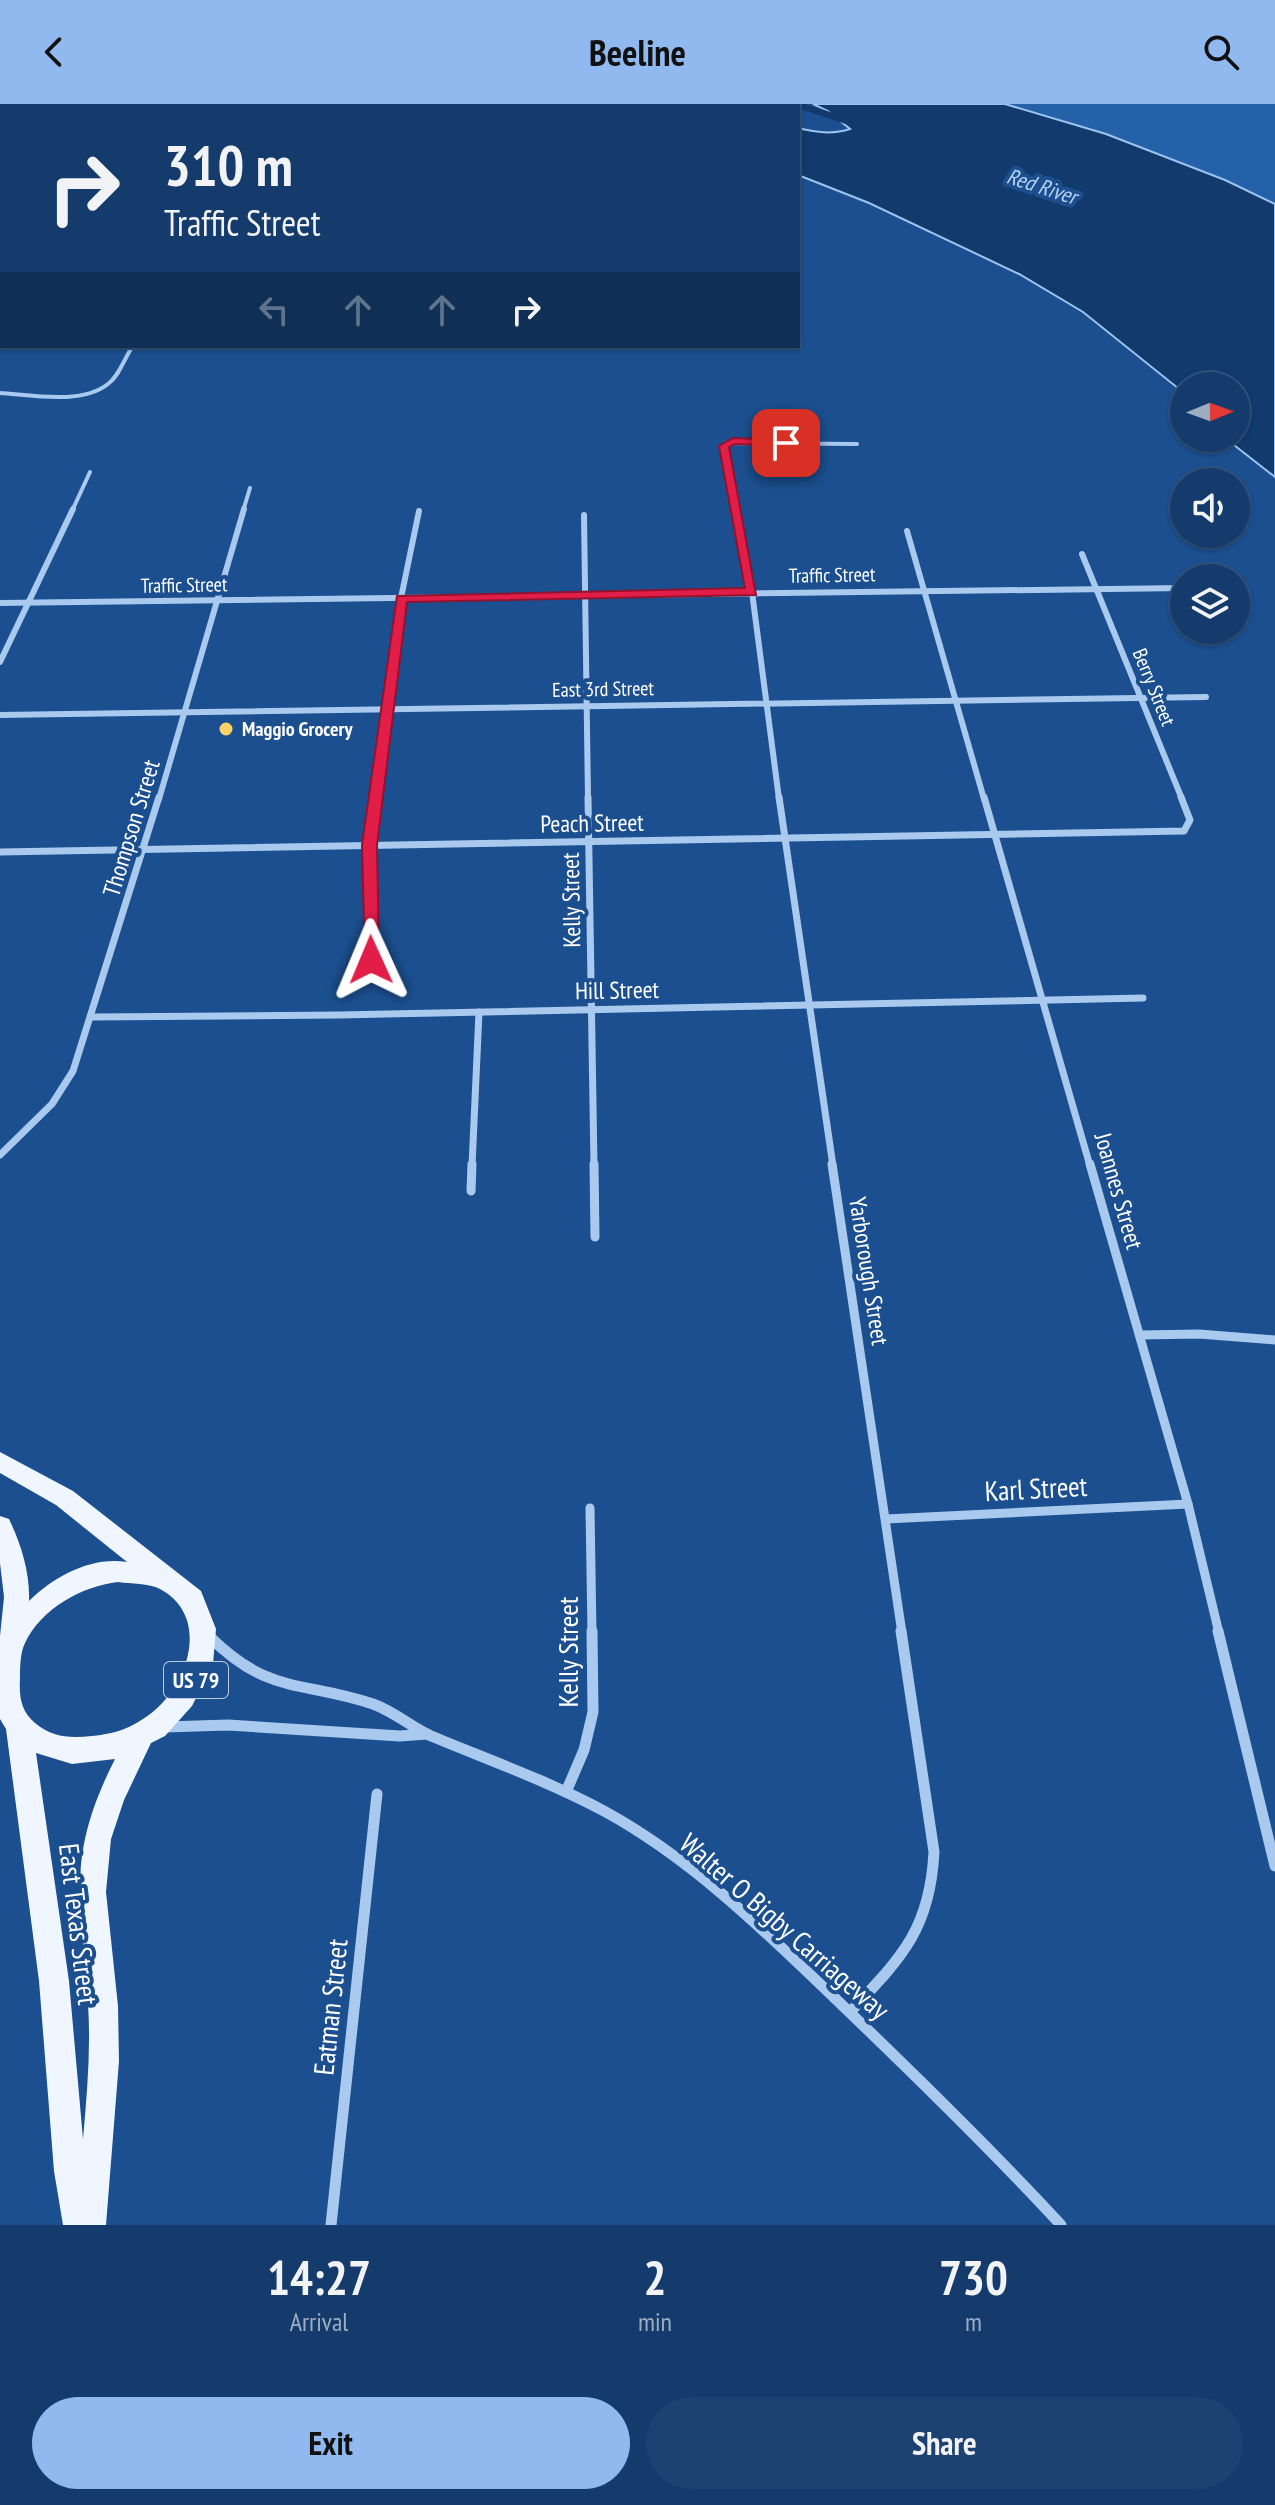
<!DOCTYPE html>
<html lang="en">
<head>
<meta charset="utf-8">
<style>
  body { margin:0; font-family:"PT Sans Narrow",sans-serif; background:#1d4271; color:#f1f3f6; height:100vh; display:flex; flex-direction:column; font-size:30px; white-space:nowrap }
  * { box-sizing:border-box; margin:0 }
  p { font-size:26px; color:#9dadc1 }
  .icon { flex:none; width:44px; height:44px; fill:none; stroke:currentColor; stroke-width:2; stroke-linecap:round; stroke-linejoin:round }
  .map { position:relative; height:2121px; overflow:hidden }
  .drawer { display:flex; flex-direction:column; background:#143b6b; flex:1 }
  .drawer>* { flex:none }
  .top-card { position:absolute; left:0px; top:0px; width:800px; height:244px; box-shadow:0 2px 6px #0004,0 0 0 2px #33557e; background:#143b6b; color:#f1f3f6; overflow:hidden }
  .needle { width:52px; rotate:89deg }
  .buttons { position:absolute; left:1170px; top:268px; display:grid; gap:16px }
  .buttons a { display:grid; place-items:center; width:80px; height:80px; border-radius:50%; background:#143b6b; box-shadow:0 2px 6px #0004,0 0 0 2px #33557e; font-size:40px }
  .pin { position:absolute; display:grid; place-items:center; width:68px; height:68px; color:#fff; margin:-34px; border-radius:16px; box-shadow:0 4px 12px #0006 }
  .me { position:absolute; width:88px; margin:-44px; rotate:359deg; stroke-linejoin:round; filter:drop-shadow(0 0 6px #0008) }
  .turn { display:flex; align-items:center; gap:28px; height:168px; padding:0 32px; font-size:36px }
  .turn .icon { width:104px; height:104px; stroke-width:2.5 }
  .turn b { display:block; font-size:56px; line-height:68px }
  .lanes { display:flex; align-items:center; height:76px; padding:0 32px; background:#0003; justify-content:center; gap:40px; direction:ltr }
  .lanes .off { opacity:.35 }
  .eta { display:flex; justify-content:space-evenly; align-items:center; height:136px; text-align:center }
  .eta b { font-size:48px; font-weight:700; line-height:56px }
  .button { display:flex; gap:16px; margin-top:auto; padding:16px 32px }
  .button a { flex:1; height:92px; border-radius:48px; background:#90b9f0; color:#111; font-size:32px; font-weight:700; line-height:92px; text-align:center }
  .button a+a { background:#1d4271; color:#f1f3f6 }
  header { display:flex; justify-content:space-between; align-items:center; height:104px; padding:0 32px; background:#90b9f0; color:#111; font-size:36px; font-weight:700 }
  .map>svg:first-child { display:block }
  .green { fill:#2461a8 }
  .water { fill:#123a6d; stroke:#9cc4f0; stroke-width:2 }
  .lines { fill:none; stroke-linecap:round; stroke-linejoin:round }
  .river { fill:#123a6d; fill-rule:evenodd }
  .minor-far4 { stroke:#a9c9ee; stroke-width:4 }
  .minor-far3 { stroke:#a9c9ee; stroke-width:6 }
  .minor-far2 { stroke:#a9c9ee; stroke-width:7 }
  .minor-far1 { stroke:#a9c9ee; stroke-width:9 }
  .minor { stroke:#a9c9ee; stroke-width:11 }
  .primary { fill:#f0f6ff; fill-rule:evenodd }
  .route { fill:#e11d48; stroke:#92132f; stroke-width:2 }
  .poi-dot { fill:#ffd166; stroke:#1b4f8f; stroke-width:3 }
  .labels { text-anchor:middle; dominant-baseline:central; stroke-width:8; stroke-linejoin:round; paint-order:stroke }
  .far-street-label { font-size:20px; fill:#fff; stroke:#1b4f8f }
  .far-poi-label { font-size:20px; font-weight:bold; fill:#fff; stroke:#1b4f8f; text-anchor:start }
  .far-water-label { font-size:22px; font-style:italic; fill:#b5d3f5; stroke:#1b4f8f }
  .shield { fill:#1b4f8f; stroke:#bbcadd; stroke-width:2 }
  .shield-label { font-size:22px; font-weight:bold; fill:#fff }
  .street-label { font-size:24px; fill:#fff; stroke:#1b4f8f }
  .near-street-label { font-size:28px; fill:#fff; stroke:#1b4f8f }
</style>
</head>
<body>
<header><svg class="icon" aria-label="back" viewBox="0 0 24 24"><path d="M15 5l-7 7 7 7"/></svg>Beeline<svg class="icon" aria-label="search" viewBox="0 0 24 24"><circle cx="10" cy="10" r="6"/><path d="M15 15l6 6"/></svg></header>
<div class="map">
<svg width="1275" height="2121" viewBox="0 0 1275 2121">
  <rect width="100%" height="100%" fill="#1b4f8f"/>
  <path class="green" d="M 1005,0 L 1275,0 L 1275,100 C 1187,59 1098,27 1005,0 Z"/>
  <path class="water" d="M 813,0 L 1005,0 L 1106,30 L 1225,76 L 1275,100 L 1275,373 L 1225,334 L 1236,334 L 1236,282 L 1184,282 L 1184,289 L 1083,208 L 1019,170 L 869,99 L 798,71 L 798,24 C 816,28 832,31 850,25 L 828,7 Z"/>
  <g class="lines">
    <polygon class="river" points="785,0 806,0 885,26 873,29"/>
    <g class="minor-far4">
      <path d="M 0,289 C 31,291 82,301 108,280 C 120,271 124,254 133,242"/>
      <polyline points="72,407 90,368"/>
      <polyline points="243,407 250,384"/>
      <polyline points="735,407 723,345 726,339 857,340"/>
    </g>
    <g class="minor-far3">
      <polyline points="735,405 752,488 779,695"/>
      <polyline points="584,411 588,695"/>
      <polyline points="907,427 984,695"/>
      <polyline points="1082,450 1182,695"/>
      <polyline points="0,499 1184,484"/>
      <polyline points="0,558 73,405"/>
      <polyline points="0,611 1206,593"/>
      <polyline points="159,695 244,405"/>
      <polyline points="376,695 401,494 419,407"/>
    </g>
    <g class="minor-far2">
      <polyline points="588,693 594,1062"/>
      <polyline points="779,693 833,1062"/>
      <polyline points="984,693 1090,1062"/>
      <polyline points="0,748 1184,727 1190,716 1181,693"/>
      <polyline points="371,856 370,741 376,693"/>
      <polyline points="92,913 339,911 1143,894"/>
      <polyline points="0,1051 52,1000 73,967 159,693"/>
      <polyline points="472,1062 479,908"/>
    </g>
    <g class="minor-far1">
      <polyline points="594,1060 595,1133"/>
      <polyline points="832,1060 902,1529"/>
      <polyline points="1090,1060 1188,1400 1219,1529"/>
      <polyline points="471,1087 472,1060"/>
      <polyline points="1140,1231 1199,1230 1275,1236"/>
      <polyline points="590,1404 592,1529"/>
      <polyline points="886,1415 1188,1400"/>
    </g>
    <g class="minor">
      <polyline points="1218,1527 1275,1762"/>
      <path d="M 209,1532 C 269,1592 302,1576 373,1600 C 395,1608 411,1623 431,1632 C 489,1656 548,1677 604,1707 C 694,1756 769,1831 843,1902 C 917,1973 991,2045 1061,2121"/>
      <polyline points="165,1623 228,1621 400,1632 427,1630"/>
      <polyline points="566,1688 584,1646 593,1608 592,1527"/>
      <path d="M 850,1908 C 901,1854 930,1826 934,1748 L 901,1527"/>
      <polyline points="331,2121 377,1690"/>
    </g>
    <path class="primary" d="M 0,1348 L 73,1387 L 201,1487 L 216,1525 L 213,1560 L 192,1602 L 165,1632 L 151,1639 L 124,1696 L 111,1735 L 106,1788 L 118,1902 L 119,1957 L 106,2121 L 63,2121 L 54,2067 L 39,1877 L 6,1625 L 0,1615 L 0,1532 L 4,1493 L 0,1459 L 0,1412 L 9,1415 C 21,1440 30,1468 29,1497 C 54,1472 92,1452 127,1458 L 56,1401 L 0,1369 ZM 118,1478 C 131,1480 149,1479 160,1485 C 214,1514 186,1589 143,1615 C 127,1626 111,1630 92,1632 C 70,1634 53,1634 35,1619 C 21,1607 19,1593 20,1575 C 20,1564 20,1549 25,1539 C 41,1505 82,1482 118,1478 ZM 36,1649 L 72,1660 L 115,1655 C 64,1756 82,1795 88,1900 C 91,1945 87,1990 83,2035 L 69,1877 Z"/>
  </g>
  <polygon class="route" points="733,334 786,336 791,339 786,342 735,340 729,343 756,491 407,498 377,741 379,856 377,859 365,859 362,741 397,492 745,484 719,342"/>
  <circle class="poi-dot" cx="226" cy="625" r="8"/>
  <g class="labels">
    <g class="far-street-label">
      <text transform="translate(832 471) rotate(-1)">Traffic Street</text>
      <text transform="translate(184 481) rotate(-1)">Traffic Street</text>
      <text transform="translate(1154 583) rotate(68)">Berry Street</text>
      <text transform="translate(603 585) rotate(-1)">East 3rd Street</text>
    </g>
    <g class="far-poi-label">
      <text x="242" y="625">Maggio Grocery</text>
    </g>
    <g class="far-water-label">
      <text transform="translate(1042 82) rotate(18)">Red River</text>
    </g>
    <rect class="shield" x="164" y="1558" width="64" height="36" rx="6"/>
    <g class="shield-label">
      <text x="196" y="1576">US 79</text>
    </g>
    <g class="street-label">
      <text transform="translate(592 719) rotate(-1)">Peach Street</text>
      <text transform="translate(131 724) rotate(-73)">Thompson Street</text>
      <text transform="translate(571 796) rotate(-91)">Kelly Street</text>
      <text transform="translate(617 886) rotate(-1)">Hill Street</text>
      <text transform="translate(1119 1087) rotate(74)">Joannes Street</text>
      <text transform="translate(869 1167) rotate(81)">Yarborough Street</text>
    </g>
    <g class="near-street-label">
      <text transform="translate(1036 1384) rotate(-3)">Karl Street</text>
      <text transform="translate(567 1548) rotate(-90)">Kelly Street</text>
      <text transform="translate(79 1820) rotate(83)">East Texas Street</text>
      <text transform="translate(785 1822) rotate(41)">Walter O Bigby Carriageway</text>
      <text transform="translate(330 1903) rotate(-84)">Eatman Street</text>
    </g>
  </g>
</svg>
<div class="buttons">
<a><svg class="needle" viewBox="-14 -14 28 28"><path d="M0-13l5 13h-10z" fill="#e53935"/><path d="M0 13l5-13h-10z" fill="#9dadc1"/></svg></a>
<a><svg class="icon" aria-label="sound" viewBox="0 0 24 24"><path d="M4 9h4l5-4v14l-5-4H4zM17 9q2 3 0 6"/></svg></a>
<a><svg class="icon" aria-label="layers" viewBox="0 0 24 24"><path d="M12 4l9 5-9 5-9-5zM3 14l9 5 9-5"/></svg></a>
</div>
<div class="pin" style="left:786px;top:339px;background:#d93025"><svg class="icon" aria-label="arrive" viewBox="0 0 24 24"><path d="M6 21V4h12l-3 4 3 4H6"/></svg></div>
<svg class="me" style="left:371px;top:856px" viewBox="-20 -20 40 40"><path d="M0-17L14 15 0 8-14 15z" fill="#e11d48" stroke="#fff" stroke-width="4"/></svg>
<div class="top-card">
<div class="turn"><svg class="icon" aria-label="right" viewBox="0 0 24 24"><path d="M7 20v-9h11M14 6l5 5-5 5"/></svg><div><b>310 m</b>Traffic Street</div></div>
<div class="lanes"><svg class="icon off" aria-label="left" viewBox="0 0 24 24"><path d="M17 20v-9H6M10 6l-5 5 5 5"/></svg><svg class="icon off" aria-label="ahead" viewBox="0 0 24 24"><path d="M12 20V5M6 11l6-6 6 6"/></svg><svg class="icon off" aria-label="ahead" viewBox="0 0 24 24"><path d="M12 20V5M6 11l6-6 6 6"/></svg><svg class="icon" aria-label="right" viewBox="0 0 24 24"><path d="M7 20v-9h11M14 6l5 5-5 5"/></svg></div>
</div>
</div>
<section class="drawer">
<div class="eta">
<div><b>14:27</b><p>Arrival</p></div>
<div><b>2</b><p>min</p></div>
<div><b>730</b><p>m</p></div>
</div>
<div class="button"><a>Exit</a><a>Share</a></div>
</section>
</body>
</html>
